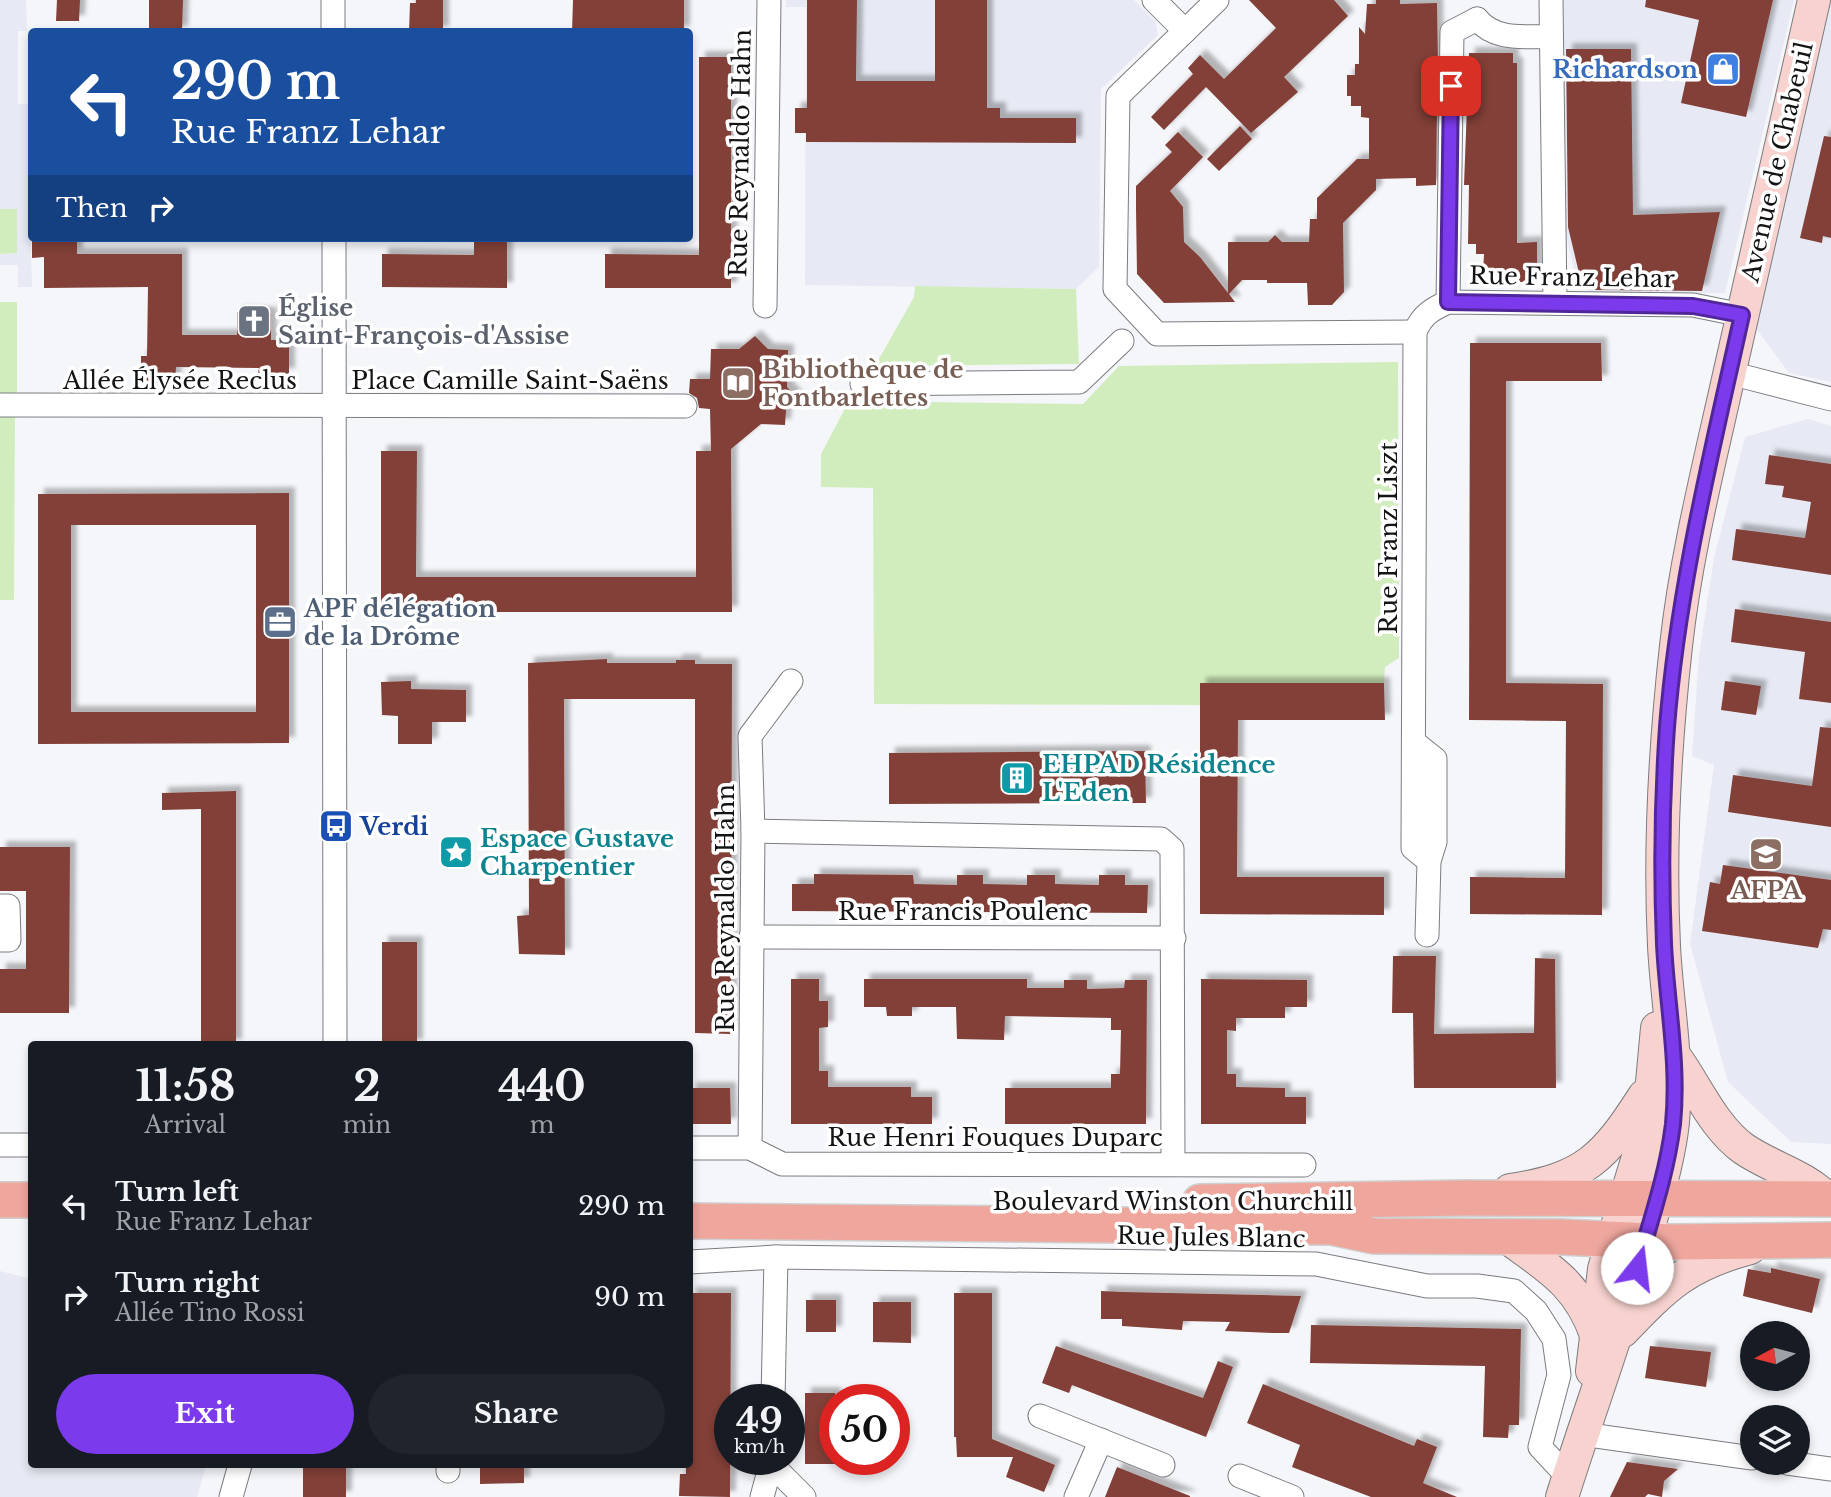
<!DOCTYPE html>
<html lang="en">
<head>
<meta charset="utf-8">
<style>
  body { margin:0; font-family:"Libre Baskerville",serif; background:#20242c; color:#f1f3f6; height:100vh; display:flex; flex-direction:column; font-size:26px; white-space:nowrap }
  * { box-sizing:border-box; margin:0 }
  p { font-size:23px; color:#9ea1a6 }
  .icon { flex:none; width:38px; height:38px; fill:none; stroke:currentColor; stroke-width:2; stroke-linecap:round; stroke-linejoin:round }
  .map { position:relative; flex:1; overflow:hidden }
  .panel { position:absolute; left:28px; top:1041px; width:665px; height:427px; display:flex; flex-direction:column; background:#171b24; border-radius:7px; box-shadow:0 4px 10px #0003 }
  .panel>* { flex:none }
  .banner { position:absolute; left:28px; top:28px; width:665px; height:214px; border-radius:7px; box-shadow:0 4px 10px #0003; background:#1a4fa0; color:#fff; overflow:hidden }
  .needle { width:46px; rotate:263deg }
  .tools { position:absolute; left:1740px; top:1321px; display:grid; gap:14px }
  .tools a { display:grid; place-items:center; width:70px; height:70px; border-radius:50%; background:#171b24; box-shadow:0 4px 10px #0003; font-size:35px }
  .speed { position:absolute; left:714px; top:1384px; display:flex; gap:14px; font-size:35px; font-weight:700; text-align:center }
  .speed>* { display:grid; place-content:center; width:91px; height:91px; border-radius:50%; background:#171b24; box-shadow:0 4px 10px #0003; line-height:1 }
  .speed small { font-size:18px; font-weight:400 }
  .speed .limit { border:10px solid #d22; background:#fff; color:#111 }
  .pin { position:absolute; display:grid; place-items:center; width:60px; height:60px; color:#fff; margin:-30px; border-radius:14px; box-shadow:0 4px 10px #0006 }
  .me { position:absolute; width:77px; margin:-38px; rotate:16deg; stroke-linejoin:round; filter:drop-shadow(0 0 5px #0008) }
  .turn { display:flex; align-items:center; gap:24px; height:147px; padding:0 28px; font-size:32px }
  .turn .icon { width:91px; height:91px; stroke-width:2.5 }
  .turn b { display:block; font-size:49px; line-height:60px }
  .then { display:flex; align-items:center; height:66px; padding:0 28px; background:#0003; gap:14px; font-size:26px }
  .eta { display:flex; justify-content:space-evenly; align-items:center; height:119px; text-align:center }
  .eta b { font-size:42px; font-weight:700; line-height:49px }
  .button { display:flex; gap:14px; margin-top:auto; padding:14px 28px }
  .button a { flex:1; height:80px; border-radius:42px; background:#7c3aed; color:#fff; font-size:28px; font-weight:700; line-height:80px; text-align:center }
  .button a+a { background:#20242c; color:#f1f3f6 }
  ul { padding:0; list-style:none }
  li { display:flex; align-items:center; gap:21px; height:91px; padding:0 28px }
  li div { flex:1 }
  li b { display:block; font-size:26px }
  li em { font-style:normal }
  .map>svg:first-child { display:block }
  .built { fill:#e7eaf4 }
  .green { fill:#d2edbd }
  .building { fill:#824039; fill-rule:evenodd; filter:url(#shadow) }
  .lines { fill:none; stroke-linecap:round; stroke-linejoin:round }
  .street-casing { stroke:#7b7c80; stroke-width:25 }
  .secondary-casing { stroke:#7b7c80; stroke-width:34 }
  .primary-casing { stroke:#d0d0d0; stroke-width:38 }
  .street { stroke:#fff; stroke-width:23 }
  .secondary { stroke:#f7d2ce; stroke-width:32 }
  .primary { stroke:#eea69d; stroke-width:35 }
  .route-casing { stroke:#51269a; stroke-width:18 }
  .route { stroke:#7c3aed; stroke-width:12 }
  .labels { text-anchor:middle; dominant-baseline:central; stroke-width:7; stroke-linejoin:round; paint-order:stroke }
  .shop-label { font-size:24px; font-weight:bold; fill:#366cbe; stroke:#fff; text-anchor:end }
  .street-label { font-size:24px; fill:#131415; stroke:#fff }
  .worship-label { font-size:24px; font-weight:bold; fill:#5b616d; stroke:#fff; text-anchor:start }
  .education-label { font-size:24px; font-weight:bold; fill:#785e54; stroke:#fff; text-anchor:start }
  .service-label { font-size:24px; font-weight:bold; fill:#4e5e75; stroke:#fff; text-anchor:start }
  .culture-label { font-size:24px; font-weight:bold; fill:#0d838f; stroke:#fff; text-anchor:start }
  .transit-label { font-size:24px; font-weight:bold; fill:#164399; stroke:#fff; text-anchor:start }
</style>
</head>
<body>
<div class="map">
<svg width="1831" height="1497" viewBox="0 0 1831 1497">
  <defs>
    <filter id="shadow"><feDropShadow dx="6" dy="-6" stdDeviation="2" flood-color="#0004"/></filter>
  </defs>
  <rect width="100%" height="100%" fill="#f5f6fa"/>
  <g class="built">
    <polygon points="0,0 26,0 27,31 18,31 18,104 31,104 31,152 28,152 32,287 18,287 18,265 0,265 0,254 17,253 17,210 0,209"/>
    <polygon points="786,0 1134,0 1156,22 1158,35 1101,89 1099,267 1076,289 805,285 806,7 786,7"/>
    <polygon points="1561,0 1794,0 1725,293 1591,294 1576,279 1561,213"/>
    <polygon points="1828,0 1831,0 1831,382 1789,373 1752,323"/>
    <polygon points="1808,419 1831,426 1831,1144 1791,1142 1728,1082 1690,944 1714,765 1692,756 1699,655 1714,558 1745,437"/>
    <polygon points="0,1271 31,1279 32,1465 206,1465 197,1497 0,1497"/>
  </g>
  <g class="green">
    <polygon points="0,209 17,209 17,253 0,254"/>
    <polygon points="915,286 1076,289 1079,364 875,366 914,297"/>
    <rect x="0" y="302" width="17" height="94"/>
    <polygon points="1398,362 1399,658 1385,667 1384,683 1201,683 1200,705 874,704 873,488 821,487 821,454 849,401 1083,404 1119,366"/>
    <polygon points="0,415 15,415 14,600 0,600"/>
  </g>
  <g class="building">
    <polygon points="57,0 80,0 79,21 56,21"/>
    <polygon points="149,0 183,0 182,32 149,32"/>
    <polygon points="416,0 443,0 443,32 409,32 410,3 416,3"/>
    <polygon points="573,0 684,0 684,32 572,32"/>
    <polygon points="807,0 857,0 856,81 935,81 935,0 987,0 987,108 1000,108 1000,118 1076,118 1076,143 806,142 806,133 795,133 795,108 807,108"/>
    <polygon points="1249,0 1334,0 1348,16 1284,77 1298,92 1251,133 1206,87 1164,130 1151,117 1193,74 1188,68 1200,55 1224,79 1276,28"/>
    <polygon points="1376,0 1400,0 1400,4 1437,3 1438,64 1429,64 1428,88 1429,110 1437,110 1436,185 1416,186 1416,178 1376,179 1376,190 1343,223 1344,292 1332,305 1308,305 1307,283 1267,283 1267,280 1242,280 1229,294 1235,302 1164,303 1137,274 1136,209 1136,186 1172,152 1165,145 1178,132 1203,157 1170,191 1183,207 1184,242 1200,257 1228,293 1228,242 1268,242 1275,235 1282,242 1309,242 1310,219 1317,219 1317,198 1357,159 1369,159 1369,118 1361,117 1361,106 1351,106 1351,96 1347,96 1347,75 1355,75 1355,64 1359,64 1359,27 1365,34 1367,4 1376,4"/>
    <polygon points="1646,0 1773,0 1746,117 1681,103 1699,20 1645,7"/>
    <polygon points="1566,49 1631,49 1633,215 1720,212 1702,291 1596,290 1580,277 1568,227"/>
    <polygon points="1469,53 1513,53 1513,63 1517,63 1517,243 1537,242 1537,282 1513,282 1513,275 1483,275 1484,254 1476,254 1476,244 1468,244 1469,185 1464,185"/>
    <polygon points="699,57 731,57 731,288 605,288 605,254 699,255"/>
    <polygon points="1240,126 1252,139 1219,171 1207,159"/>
    <polygon points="1824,136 1831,137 1831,238 1823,236 1822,243 1800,238"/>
    <polygon points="32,238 77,238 77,254 182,254 182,335 237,335 237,312 271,313 271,340 289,340 289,374 258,374 259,368 176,367 175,386 141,386 141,356 147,356 148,287 44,288 44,257 32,258"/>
    <polygon points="474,238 507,238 507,288 382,287 382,254 474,255"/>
    <polygon points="755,336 768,349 788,350 787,387 798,399 786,410 785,425 761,424 731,449 732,612 381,612 381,451 417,451 416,577 696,577 696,451 711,451 710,409 699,408 697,398 689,393 690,379 710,379 711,349 739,349"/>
    <polygon points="1470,343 1601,343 1602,381 1506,381 1506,683 1603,684 1602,915 1470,914 1470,877 1565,878 1566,721 1469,720"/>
    <polygon points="1769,455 1831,464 1831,575 1732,560 1736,529 1805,538 1811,502 1782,497 1784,486 1765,484"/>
    <path d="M 289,493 L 289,743 L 38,744 L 38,494 ZM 71,525 L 256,525 L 256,712 L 71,712 Z"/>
    <polygon points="1735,609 1831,622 1831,703 1799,699 1805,652 1731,642"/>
    <polygon points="607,659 607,663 676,663 676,660 695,660 695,664 732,664 731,1034 695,1033 695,699 564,699 565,955 519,954 517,916 529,915 528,663"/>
    <polygon points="411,681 411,689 466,690 466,722 432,722 432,744 398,744 398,716 382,715 381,682"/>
    <polygon points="1725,681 1761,686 1756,715 1721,710"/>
    <polygon points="1200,683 1384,683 1385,720 1238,720 1237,877 1384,877 1384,915 1200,914"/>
    <polygon points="1820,727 1831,728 1831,827 1728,812 1733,775 1812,786"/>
    <polygon points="1145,751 1146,803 889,804 889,753"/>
    <polygon points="236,791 236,1045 201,1045 201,809 162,810 162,793"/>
    <polygon points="0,847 70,847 69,1013 0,1013 0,969 26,969 26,891 0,891"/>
    <polygon points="1723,865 1831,880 1831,930 1823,929 1818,948 1702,931 1710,882 1720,884"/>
    <polygon points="814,874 913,875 914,884 957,885 957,875 983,875 983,884 1027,885 1027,875 1055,875 1055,884 1099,885 1099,875 1125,875 1125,885 1148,885 1147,913 792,911 792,884 814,884"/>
    <rect x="382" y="942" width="35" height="103"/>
    <polygon points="1393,956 1436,956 1434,1034 1534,1033 1535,958 1555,959 1556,1088 1414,1088 1413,1013 1392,1013"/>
    <polygon points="791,979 819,979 819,1001 828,1001 828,1027 819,1028 819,1071 828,1071 828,1087 911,1087 911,1097 932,1097 932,1124 791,1124"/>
    <polygon points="864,979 1027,979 1027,988 1064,988 1064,980 1087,980 1087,989 1124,988 1125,980 1147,980 1146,1124 1005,1124 1005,1088 1111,1088 1111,1074 1120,1074 1121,1030 1111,1030 1111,1018 1005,1016 1004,1040 957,1039 956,1007 912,1007 912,1016 887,1016 886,1007 864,1007"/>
    <polygon points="1201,979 1307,980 1307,1007 1285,1007 1285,1018 1236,1018 1236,1031 1227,1030 1227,1074 1236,1074 1236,1087 1285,1088 1285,1097 1306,1097 1306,1124 1201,1124"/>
    <polygon points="690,1088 730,1088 731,1124 690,1124"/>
    <polygon points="1771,1268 1820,1279 1812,1313 1743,1296 1748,1269 1771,1273"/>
    <polygon points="1101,1291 1123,1292 1301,1296 1289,1333 1272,1333 1225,1331 1230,1322 1183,1321 1182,1330 1122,1326 1122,1319 1101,1319"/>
    <polygon points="690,1293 731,1293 730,1497 679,1496 680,1474 686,1474 686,1465 690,1465"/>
    <polygon points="954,1293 992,1293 992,1439 1055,1465 1044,1492 1006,1477 1013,1457 957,1457 956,1437 954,1437"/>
    <rect x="806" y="1300" width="30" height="32"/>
    <polygon points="873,1302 911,1302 911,1343 873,1342"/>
    <polygon points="1311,1325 1521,1329 1519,1425 1509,1425 1508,1438 1483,1437 1485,1366 1310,1363"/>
    <polygon points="1056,1346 1203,1398 1218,1361 1233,1367 1206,1437 1072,1385 1069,1393 1042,1383"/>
    <polygon points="1650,1346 1711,1352 1706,1387 1645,1378"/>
    <polygon points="1263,1384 1414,1446 1417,1439 1437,1447 1423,1483 1457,1497 1371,1497 1292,1467 1300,1445 1247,1423"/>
    <rect x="805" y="1393" width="30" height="71"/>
    <polygon points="1627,1462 1678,1469 1664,1481 1662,1497 1648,1494 1645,1497 1610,1497"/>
    <rect x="303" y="1465" width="43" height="32"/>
    <polygon points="480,1465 524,1465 524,1483 480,1484"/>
    <polygon points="1117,1467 1190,1496 1190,1497 1105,1497"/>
  </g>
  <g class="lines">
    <g class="street-casing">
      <g id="street">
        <polyline points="333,0 333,32"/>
        <polyline points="1154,0 1185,31"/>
        <polyline points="1217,0 1118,96 1115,289 1157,334 1415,332"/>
        <polyline points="1551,0 1555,303"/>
        <path d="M 1477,19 C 1495,41 1524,36 1551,37"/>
        <polyline points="334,238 335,1045"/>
        <polyline points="1448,302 1452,32 1477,19"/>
        <polyline points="765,306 769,0"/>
        <polyline points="1730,373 1831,399"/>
        <polyline points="862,384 1079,382 1122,341"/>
        <polyline points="0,405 685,406"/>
        <polyline points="1415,743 1435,759 1435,842 1429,861 1427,935"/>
        <polyline points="753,831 1161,839 1172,849 1173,1164"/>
        <path d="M 1429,861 L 1413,848 L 1415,332 C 1422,315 1432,309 1448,302 L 1693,305 L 1742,315"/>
        <polyline points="0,906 8,906 9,940 0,940"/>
        <polyline points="751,937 1174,938"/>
        <polyline points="0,1145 32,1145"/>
        <polyline points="690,1148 750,1148 782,1164 1304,1165"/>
        <polyline points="750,1148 753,831 750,736 791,681"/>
        <polyline points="690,1262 776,1257 1316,1264 1427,1286 1477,1286 1514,1291 1536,1311 1554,1339 1559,1375 1540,1447 1568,1477"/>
        <polyline points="773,1400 776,1257"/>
        <polyline points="1040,1416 1163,1465"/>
        <polyline points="1582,1434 1752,1458"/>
        <polyline points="1787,1463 1831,1469"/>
        <polyline points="448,1465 448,1471"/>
        <polyline points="772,1465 804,1497"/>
        <polyline points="1240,1476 1292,1497"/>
        <polyline points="231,1497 240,1465"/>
        <polyline points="762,1497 772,1460"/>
        <polyline points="1076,1497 1101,1440"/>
      </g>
    </g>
    <g class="secondary-casing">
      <g id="secondary">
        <path d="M 1676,1058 C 1697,1087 1714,1128 1744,1149 C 1774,1169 1802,1174 1828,1199"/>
        <path d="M 1510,1190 C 1585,1179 1605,1157 1644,1096"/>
        <path d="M 1505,1236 C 1547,1267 1578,1283 1596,1335"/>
        <path d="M 1623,1331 C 1667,1285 1687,1265 1750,1248"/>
        <polyline points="1592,1371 1604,1269 1641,1147 1652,1082 1657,1028"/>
        <path d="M 1562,1497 C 1590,1409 1622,1323 1647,1234 C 1657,1197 1669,1160 1673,1122 C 1679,1062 1667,1005 1664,946 C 1659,846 1665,745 1676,646 C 1686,555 1709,465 1729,375 C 1757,250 1786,125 1814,0"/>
      </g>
    </g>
    <g class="primary-casing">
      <g id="primary">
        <polyline points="0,1200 32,1200"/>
        <polyline points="1200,1202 1464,1198 1831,1199"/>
        <polyline points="690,1221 1331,1227 1374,1236 1561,1237 1672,1242 1831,1240"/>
      </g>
    </g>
    <use href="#street" class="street"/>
    <use href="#secondary" class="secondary"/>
    <use href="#primary" class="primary"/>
  </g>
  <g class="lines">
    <g class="route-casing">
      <path id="route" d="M 1451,86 L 1448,302 L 1693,306 L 1742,315 C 1712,451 1678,587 1667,727 C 1662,799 1661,872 1664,944 C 1667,1005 1679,1063 1673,1124 C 1667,1173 1651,1220 1637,1268"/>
    </g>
    <use href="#route" class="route"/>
  </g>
  <defs>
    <g id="shop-square" transform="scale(1.75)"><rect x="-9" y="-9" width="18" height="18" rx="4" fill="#3f7fe0" stroke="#fff"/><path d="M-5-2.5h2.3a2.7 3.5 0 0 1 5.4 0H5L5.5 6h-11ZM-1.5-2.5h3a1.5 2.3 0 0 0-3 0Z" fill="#fff"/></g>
    <g id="church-square" transform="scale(1.75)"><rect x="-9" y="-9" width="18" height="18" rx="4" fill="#6b7280" stroke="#fff"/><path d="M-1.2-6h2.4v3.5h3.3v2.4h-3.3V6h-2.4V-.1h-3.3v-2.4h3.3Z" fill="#fff"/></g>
    <g id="library-square" transform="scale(1.75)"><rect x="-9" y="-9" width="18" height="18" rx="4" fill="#8d6e63" stroke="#fff"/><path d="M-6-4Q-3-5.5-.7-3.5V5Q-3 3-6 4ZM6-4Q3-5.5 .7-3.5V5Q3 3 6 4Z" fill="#fff"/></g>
    <g id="office-square" transform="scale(1.75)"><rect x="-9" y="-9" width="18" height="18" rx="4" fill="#5c6f8a" stroke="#fff"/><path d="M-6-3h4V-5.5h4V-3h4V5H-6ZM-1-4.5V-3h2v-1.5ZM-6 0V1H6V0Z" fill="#fff"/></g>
    <g id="building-square" transform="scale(1.75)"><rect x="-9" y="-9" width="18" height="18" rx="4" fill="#0f9aa8" stroke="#fff"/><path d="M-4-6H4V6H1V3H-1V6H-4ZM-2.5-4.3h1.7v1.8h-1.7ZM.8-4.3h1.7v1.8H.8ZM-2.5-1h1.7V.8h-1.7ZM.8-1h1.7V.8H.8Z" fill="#fff"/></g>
    <g id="bus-square" transform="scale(1.75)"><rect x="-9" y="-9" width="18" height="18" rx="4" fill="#1a4fb4" stroke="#fff"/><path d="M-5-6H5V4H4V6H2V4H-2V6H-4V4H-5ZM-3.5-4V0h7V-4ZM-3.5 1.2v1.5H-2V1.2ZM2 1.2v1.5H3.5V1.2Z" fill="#fff"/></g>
    <g id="sight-square" transform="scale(1.75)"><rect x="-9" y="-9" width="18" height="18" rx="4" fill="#0f9aa8" stroke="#fff"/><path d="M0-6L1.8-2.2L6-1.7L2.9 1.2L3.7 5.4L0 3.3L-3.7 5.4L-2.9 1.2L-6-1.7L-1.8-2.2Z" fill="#fff"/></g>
    <g id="school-square" transform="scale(1.75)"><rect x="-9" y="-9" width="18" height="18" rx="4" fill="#8d6e63" stroke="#fff"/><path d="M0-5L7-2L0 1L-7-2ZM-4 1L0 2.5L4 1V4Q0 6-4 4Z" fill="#fff"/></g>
  </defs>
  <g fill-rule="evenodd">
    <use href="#shop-square" x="1723" y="69"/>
    <use href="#church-square" x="254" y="321"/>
    <use href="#library-square" x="738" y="383"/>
    <use href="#office-square" x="280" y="622"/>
    <use href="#building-square" x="1017" y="778"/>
    <use href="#bus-square" x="336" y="826"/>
    <use href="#sight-square" x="456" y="852"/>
    <use href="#school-square" x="1766" y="854"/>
  </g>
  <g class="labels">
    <g class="shop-label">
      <text x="1698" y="69">Richardson</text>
    </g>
    <g class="street-label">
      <text transform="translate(740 153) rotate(-89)">Rue Reynaldo Hahn</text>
      <text transform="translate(1777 162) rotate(-77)">Avenue de Chabeuil</text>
      <text transform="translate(1572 277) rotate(1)">Rue Franz Lehar</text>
      <text x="180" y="380">Allée Élysée Reclus</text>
      <text x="510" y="380">Place Camille Saint-Saëns</text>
      <text transform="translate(1388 538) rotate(-90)">Rue Franz Liszt</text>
      <text transform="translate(725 908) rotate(-90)">Rue Reynaldo Hahn</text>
      <text x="963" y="911">Rue Francis Poulenc</text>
      <text x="995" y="1137">Rue Henri Fouques Duparc</text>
      <text x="1173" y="1201">Boulevard Winston Churchill</text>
      <text transform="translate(1211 1237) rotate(1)">Rue Jules Blanc</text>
    </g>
    <g class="worship-label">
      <text x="278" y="307">Église<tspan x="278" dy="28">Saint-François-d'Assise</tspan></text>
    </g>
    <g class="education-label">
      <text x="762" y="369">Bibliothèque de<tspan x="762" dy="28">Fontbarlettes</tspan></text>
      <text x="1766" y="890" text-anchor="middle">AFPA</text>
    </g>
    <g class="service-label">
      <text x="304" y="608">APF délégation<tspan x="304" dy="28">de la Drôme</tspan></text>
    </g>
    <g class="culture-label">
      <text x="1042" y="764">EHPAD Résidence<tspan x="1042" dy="28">L'Eden</tspan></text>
      <text x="480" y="838">Espace Gustave<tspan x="480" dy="28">Charpentier</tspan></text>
    </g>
    <g class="transit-label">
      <text x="360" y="826">Verdi</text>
    </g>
  </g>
</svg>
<div class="tools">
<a><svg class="needle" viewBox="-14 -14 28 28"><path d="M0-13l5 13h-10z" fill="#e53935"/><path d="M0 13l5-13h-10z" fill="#9ea1a6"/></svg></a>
<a><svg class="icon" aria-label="layers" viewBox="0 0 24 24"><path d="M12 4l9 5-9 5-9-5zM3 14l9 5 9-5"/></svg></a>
</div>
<div class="speed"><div>49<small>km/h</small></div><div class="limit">50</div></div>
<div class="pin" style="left:1451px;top:86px;background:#d93025"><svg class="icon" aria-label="arrive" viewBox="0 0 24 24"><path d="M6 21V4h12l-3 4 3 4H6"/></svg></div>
<svg class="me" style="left:1637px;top:1268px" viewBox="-20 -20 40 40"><circle r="19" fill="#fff"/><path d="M0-13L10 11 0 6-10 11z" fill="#7c3aed"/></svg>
<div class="banner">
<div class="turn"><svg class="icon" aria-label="left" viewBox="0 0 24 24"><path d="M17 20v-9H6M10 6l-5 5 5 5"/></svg><div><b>290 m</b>Rue Franz Lehar</div></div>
<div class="then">Then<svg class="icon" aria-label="right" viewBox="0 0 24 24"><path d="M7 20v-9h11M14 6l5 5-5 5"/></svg></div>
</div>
<section class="panel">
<div class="eta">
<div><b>11:58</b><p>Arrival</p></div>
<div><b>2</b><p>min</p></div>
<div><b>440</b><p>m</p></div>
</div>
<ul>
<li><svg class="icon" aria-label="left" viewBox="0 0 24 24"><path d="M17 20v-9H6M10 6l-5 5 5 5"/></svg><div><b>Turn left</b><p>Rue Franz Lehar</p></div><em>290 m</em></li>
<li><svg class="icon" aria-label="right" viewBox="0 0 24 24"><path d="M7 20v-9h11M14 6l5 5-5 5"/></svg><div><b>Turn right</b><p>Allée Tino Rossi</p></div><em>90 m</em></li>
</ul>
<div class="button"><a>Exit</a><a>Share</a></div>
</section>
</div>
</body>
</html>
